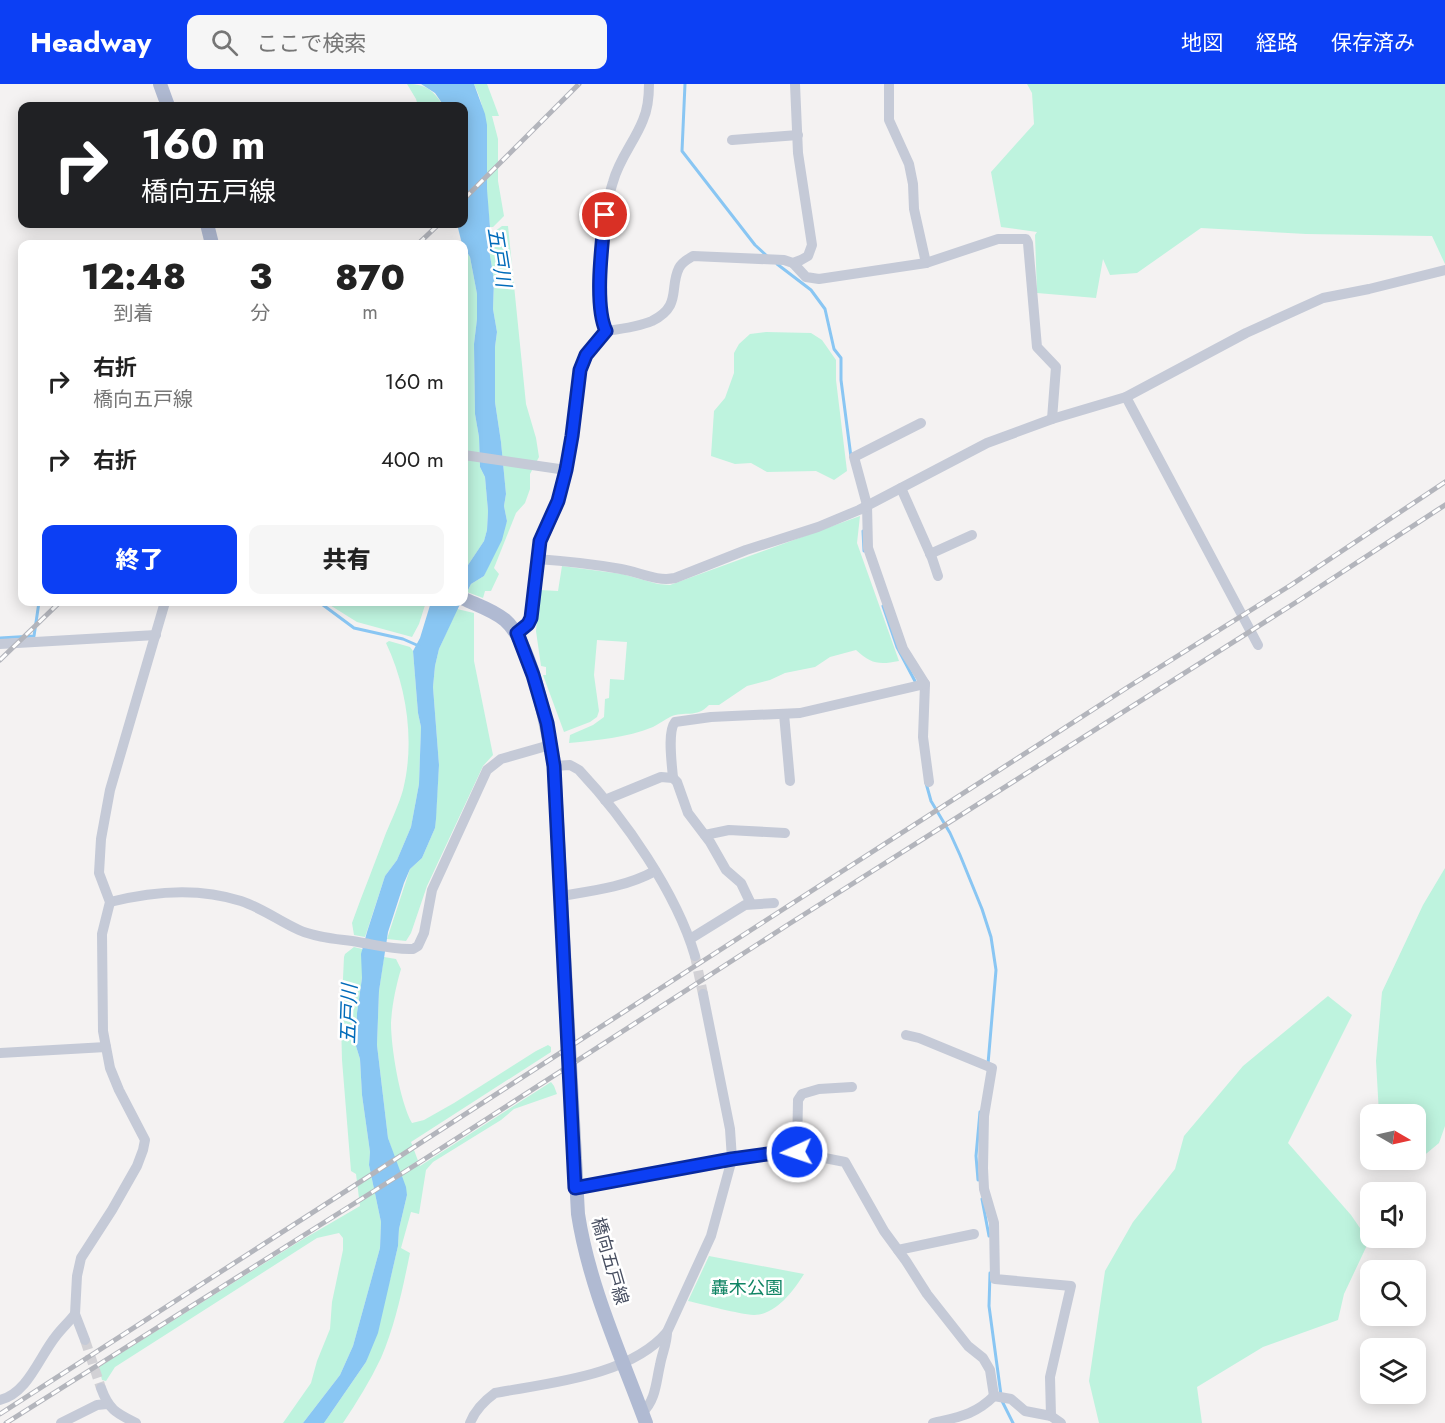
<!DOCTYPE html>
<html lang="ja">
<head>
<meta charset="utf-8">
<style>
  body { margin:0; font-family:Jost,"Noto Sans JP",sans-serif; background:#f6f6f6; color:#222; height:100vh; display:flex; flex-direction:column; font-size:22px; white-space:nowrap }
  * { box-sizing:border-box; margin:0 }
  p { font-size:20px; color:#767676 }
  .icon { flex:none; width:33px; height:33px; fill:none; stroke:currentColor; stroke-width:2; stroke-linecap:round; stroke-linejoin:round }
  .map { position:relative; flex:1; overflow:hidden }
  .sheet { position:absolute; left:18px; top:156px; width:450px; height:366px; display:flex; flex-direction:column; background:#fff; border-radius:12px; box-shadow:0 3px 15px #0003 }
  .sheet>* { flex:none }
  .guide { position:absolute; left:18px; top:18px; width:450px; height:126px; border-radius:12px; box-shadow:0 3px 15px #0003; background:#202124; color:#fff; overflow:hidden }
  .needle { width:39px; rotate:99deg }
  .tools { position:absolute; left:1360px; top:1020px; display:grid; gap:12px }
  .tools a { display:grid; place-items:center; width:66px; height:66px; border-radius:12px; background:#fff; box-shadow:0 3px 15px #0003; font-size:30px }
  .pin { position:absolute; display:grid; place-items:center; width:51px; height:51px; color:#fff; margin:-26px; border:3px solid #fff; border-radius:50%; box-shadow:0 2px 6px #0007 }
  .me { position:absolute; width:66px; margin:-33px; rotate:267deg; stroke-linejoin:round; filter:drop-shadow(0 0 4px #0008) }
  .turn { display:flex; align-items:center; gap:21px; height:126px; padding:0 24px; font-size:27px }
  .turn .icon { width:78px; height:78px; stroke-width:2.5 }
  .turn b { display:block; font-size:42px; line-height:51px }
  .eta { display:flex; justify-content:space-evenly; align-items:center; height:102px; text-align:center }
  .eta b { font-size:36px; font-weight:800; line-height:42px }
  .primary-button { display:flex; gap:12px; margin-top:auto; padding:12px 24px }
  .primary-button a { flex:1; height:69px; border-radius:12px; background:#0c3ff4; color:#fff; font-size:24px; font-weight:800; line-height:69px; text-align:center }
  .primary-button a+a { background:#f6f6f6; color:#222 }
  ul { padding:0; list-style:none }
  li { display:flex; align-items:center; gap:18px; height:78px; padding:0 24px }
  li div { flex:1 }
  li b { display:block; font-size:22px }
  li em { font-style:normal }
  header { display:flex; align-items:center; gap:36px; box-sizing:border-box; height:84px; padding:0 30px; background:#0c3ff4; color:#fff }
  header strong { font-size:28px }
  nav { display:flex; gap:33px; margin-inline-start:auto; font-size:21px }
  .search { width:420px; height:54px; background:#f6f6f6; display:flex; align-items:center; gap:15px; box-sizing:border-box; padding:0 21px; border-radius:12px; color:#767676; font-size:22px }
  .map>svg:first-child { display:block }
  .green { fill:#bef3de }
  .water { fill:#89c6f3 }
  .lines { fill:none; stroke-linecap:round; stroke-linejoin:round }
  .stream { stroke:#89c6f3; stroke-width:3 }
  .minor-tunnel { stroke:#d2d1d5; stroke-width:10; stroke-dasharray:10 5; stroke-linecap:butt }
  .minor { stroke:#c5cad7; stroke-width:10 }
  .major { stroke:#b0bad2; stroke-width:14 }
  .rail-casing { stroke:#b3b5bc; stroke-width:5 }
  .rail { stroke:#fff; stroke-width:3; stroke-dasharray:9; stroke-linecap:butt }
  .route-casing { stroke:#08299f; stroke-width:15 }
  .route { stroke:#0c3ff4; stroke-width:10 }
  .labels { text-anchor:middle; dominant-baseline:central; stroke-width:5; stroke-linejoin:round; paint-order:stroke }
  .street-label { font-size:18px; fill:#484f61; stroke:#fff }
  .park-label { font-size:18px; fill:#108464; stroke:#fff }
  .water-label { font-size:20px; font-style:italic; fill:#016bba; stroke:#fff }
</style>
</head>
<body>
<header>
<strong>Headway</strong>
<div class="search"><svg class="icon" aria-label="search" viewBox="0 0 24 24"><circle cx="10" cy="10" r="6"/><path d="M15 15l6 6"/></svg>ここで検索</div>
<nav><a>地図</a><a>経路</a><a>保存済み</a></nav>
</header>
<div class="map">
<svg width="1445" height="1339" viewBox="0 0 1445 1339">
  <rect width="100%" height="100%" fill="#f4f2f2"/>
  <g class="green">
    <path d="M 407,0 C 427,0 432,6 444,22 L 418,22 L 416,15 Z"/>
    <path d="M 474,0 L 487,0 L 499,32 L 492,32 L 498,55 L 498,97 L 504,132 L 493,143 L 490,143 C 489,131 487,118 487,106 C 486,69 491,35 474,0 Z"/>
    <polygon points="1027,0 1445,0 1445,180 1432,152 1306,150 1201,144 1137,189 1110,191 1103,175 1096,214 1037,209 1035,151 1037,148 1001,143 991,88 1034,40 1032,9"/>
    <polygon points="502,142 508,142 526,320 536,354 539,373 530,390 530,405 525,419 516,429 494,484 499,490 491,507 485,507 483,514 467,508 471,500 484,492 507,437 504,422 506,410 501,358 495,318 495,263 497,248 493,225 494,196 487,153"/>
    <polygon points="464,167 467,168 470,173 477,210 477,235 474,260 475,330 479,353 480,383 485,393 488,427 487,446 484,457 464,487"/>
    <polygon points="766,248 811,249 822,256 836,276 836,296 847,387 834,396 816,387 767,388 751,379 735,380 711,372 714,327 725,314 734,289 734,269 739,260 750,250"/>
    <path d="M 860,432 L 857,459 L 899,577 C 879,581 871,580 856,566 L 830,573 L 815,583 L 785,589 L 770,596 L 747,602 L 719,621 L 709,621 C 696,635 685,626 670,633 C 664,636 659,640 653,643 C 626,654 598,656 569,659 L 570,651 L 593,641 L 604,633 L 605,615 L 609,614 L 610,595 L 624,596 L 627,558 L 597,556 L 594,591 L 599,627 L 597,633 L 590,638 L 564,648 L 543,591 L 546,591 L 546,583 L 541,582 L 536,547 L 540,506 L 558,507 L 562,482 L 622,490 L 658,500 L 670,501 Z"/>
    <polygon points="325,518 349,518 355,521 363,521 364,518 426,518 419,540 412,553 357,538"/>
    <polygon points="457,525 474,529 474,577 493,671 483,682 427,802 411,849 406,857 387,855 410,785 422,774 435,744 439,681 433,603 435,582 439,565"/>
    <path d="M 389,557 L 410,563 L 413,567 L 418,629 L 421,643 L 419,700 L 411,743 L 397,776 L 385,792 L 365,853 L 354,851 L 352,839 C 363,808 375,779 386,749 C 392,735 399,720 403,706 C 415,658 407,603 386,559 Z"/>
    <polygon points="1445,784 1445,1042 1439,1059 1415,1079 1395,1076 1416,1076 1416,1030 1379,1030 1376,977 1382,908 1423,821"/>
    <polygon points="354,863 362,865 362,894 357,929 356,962 360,975 362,1011 370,1068 369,1081 381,1138 380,1164 353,1262 340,1291 303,1339 283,1339 311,1299 317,1277 330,1245 332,1218 343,1166 343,1154 339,1149 317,1154 115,1283 106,1297 102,1296 99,1283 300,1157 360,1122 356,1090 351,1087 342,976 341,937 344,873 345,870"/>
    <path d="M 384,873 L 396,875 L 401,885 C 396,902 392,921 391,939 C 391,964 400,1018 412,1039 L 424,1036 L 454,1019 L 536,967 L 548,961 L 551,963 L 551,968 L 411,1058 L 420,1082 L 551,998 L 554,1002 L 557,1010 L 514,1025 L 501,1036 L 433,1078 L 426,1086 L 419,1130 L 411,1128 L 401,1164 L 410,1169 C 403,1203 395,1242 381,1274 C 370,1297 357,1318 343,1339 L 324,1339 L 366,1278 L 391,1192 L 398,1162 L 399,1145 L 407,1111 L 388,1054 L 377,961 L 379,907 Z"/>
    <polygon points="1328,912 1352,931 1288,1059 1351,1131 1369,1157 1344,1210 1338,1236 1263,1263 1197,1303 1202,1339 1099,1339 1089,1297 1105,1187 1133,1138 1175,1085 1184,1052 1243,982"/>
    <path d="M 709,1172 L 804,1190 C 794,1206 776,1231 754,1231 C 738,1230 706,1221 688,1217 Z"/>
  </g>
  <g class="water">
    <polygon points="421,0 474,0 485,30 487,41 487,105 490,143 487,153 494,196 493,225 497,248 495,263 495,318 501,358 506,410 504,422 507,437 502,456 484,492 471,500 464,514 464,487 484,457 487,446 488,427 485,393 480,383 479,353 475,330 474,260 477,235 477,210 470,173 462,160 457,140 464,140 464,92 468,72 464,57 464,22 444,22 435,9"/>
    <polygon points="431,518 461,518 439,565 435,582 433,603 439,681 436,735 435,744 422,774 410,785 404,799 388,848 379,907 377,961 388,1054 406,1103 407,1111 399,1145 398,1162 378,1249 366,1278 324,1339 303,1339 340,1291 353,1262 380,1164 381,1138 369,1081 370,1068 362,1011 360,975 356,962 357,929 362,894 361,870 367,848 385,792 397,776 411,743 419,700 421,643 418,629 413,567 420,554"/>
  </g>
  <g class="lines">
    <g class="stream">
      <polyline points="685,0 682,67 755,161 767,172"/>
      <polyline points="777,180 811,206 825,225 834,265 841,274 841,296 851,373"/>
      <polyline points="863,447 864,467"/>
      <polyline points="319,518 354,544 403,555 419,562"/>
      <polyline points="883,522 897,563 917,601"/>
      <polyline points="0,554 34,552 39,518"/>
      <polyline points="926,699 931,717 950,749 960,771 982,825 991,853 996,886 988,980"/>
      <polyline points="978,1096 976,1072 980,1028"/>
      <polyline points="982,1115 989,1152"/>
      <polyline points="990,1189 989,1222 1001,1311"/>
      <polyline points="1002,1317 1013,1339"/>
    </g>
    <g class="minor-tunnel">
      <polyline points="695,872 703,910"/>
      <polyline points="85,1256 101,1304"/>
    </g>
    <g class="minor">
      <polyline points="889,0 889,36 909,80 913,100 914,125 926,179"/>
      <polyline points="732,56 798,51"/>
      <polyline points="793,179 806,193 819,195 926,179 998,155 1026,155 1028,159 1037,263 1056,283 1052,335"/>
      <path d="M 606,247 C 593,220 603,128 613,98 C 619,75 635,57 643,36 C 648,25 649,12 649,0"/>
      <polyline points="1126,313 1258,561"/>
      <polyline points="921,339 854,373 867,421 868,464 903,565 925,600 923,653 929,698"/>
      <polyline points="464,371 566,386"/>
      <polyline points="901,404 932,474 938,492"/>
      <polyline points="930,470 972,451"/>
      <path d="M 537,475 C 565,477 593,480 621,485 C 639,488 657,498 675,494 L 746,466 L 818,443 L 859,426 L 987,359 L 1052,335 L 1126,313 L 1246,249 L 1323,214 L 1369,205 L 1445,186"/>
      <path d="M 517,549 L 528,540 L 531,534 L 540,457 L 558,417 L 566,386 L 572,352 L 580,286 L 586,271 L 606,247 C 621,245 638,243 652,237 C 682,222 669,204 679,184 C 682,178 688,175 693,172 L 784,176 L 793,179 L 801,176 L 808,172 L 812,161 L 798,69 L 795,0"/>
      <polyline points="0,560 156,551"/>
      <polyline points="784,630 790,697"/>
      <path d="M 554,682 L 570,681 L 579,686 C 625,735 676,808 695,872"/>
      <path d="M 673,694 C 672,680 667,648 675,638 L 711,633 L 800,629 L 925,600"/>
      <polyline points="605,716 661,693 673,694 677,698 688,729 710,758 726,786 741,799 751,820"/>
      <polyline points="705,751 729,746 785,749"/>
      <path d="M 561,812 C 592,807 626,803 655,787"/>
      <path d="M 110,818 C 153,807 198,803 241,817 C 262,824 279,837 299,846 C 317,854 339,855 358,858 C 376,861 395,866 413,865 L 418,862 L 424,849 L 432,806 L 487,686 L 501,675 L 550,661"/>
      <polyline points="690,855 745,821 774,819"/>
      <polyline points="906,951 919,954 992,984 984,1032 983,1084 984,1105 994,1139 995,1195 1071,1202 1050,1293 1051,1332"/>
      <polyline points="0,969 106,963"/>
      <polyline points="797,1068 798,1016 802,1010 819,1005 852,1003"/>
      <polyline points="575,1104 732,1075 789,1067 845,1078 884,1147 906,1177 927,1210 968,1262 983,1274 990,1286 994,1312"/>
      <polyline points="898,1166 974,1150"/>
      <polyline points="85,1256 75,1230 77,1192 81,1174 112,1126 137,1082 143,1066 145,1056 119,1006 110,984 103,947 102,850 110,818 99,789 101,755 110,706 165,518"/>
      <path d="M 101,1304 C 109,1326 116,1329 136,1339"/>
      <polyline points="994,1312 1011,1315 1025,1327 1051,1332 1061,1339"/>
      <path d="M 0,1316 C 28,1309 39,1273 56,1252 C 62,1244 69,1238 75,1230"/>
      <path d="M 642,1329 C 656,1316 656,1298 660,1281 C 662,1269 667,1260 667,1248"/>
      <polyline points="61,1339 97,1321 107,1320"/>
      <path d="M 470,1339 C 475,1326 484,1317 495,1309 C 549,1299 630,1292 667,1248 L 711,1152 L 732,1075 L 730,1045 L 703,910"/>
      <path d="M 933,1339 C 958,1333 975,1331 994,1312"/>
    </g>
    <g class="major">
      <polyline points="160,0 168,22"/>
      <polyline points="207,140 212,160"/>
      <path d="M 464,515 C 477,521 493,526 505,536 C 533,560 547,645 554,682 L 578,1130 C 589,1202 621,1271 646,1339"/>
    </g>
    <g class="rail-casing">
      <g id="rail">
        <polyline points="464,115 579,0"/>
        <polyline points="418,160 439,140"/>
        <polyline points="0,576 60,518"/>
        <polyline points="0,1330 1128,603 1291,501 1445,398"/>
        <polyline points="6,1339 420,1078 789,840 1298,517 1445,421"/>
      </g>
    </g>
    <use href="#rail" class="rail"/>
  </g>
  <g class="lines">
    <g class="route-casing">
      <path id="route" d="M 605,131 C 602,161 594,221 606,247 L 586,271 L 580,286 L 572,352 L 566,386 L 558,417 L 540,457 L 531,534 L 528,540 L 517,549 L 533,591 L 547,639 L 554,682 L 575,1104 L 732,1075 L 789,1067 L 797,1068"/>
    </g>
    <use href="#route" class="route"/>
  </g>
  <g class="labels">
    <g class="street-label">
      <text transform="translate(610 1177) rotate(74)">橋向五戸線</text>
    </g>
    <g class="park-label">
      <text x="747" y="1204">轟木公園</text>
    </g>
    <g class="water-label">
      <text transform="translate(499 173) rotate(81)">五戸川</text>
      <text transform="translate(349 930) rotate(-88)">五戸川</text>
    </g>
  </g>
</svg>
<div class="tools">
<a><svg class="needle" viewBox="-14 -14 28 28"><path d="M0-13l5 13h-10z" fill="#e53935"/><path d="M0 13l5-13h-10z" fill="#767676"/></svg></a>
<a><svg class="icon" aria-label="sound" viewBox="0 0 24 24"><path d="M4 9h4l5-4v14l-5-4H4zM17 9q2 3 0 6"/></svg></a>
<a><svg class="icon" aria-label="search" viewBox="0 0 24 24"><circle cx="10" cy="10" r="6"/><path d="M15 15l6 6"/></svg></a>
<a><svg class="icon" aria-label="layers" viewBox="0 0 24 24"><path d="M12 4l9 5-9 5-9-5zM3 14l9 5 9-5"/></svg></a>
</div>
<div class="pin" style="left:605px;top:131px;background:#d93025"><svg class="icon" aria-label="arrive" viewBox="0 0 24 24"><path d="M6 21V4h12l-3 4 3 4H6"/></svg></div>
<svg class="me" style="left:797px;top:1068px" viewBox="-20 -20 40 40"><circle r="17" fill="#0c3ff4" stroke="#fff" stroke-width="3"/><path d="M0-11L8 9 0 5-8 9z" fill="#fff"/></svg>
<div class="guide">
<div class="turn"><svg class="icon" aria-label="right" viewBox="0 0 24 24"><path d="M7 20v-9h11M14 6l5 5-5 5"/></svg><div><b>160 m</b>橋向五戸線</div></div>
</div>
<section class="sheet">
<div class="eta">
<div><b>12:48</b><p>到着</p></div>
<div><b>3</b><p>分</p></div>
<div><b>870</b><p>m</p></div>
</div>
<ul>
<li><svg class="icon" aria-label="right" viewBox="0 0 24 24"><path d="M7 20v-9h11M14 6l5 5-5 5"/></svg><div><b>右折</b><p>橋向五戸線</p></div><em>160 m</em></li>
<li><svg class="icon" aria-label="right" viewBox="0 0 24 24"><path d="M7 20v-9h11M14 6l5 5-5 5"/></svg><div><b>右折</b></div><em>400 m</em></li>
</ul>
<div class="primary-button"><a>終了</a><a>共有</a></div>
</section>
</div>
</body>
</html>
